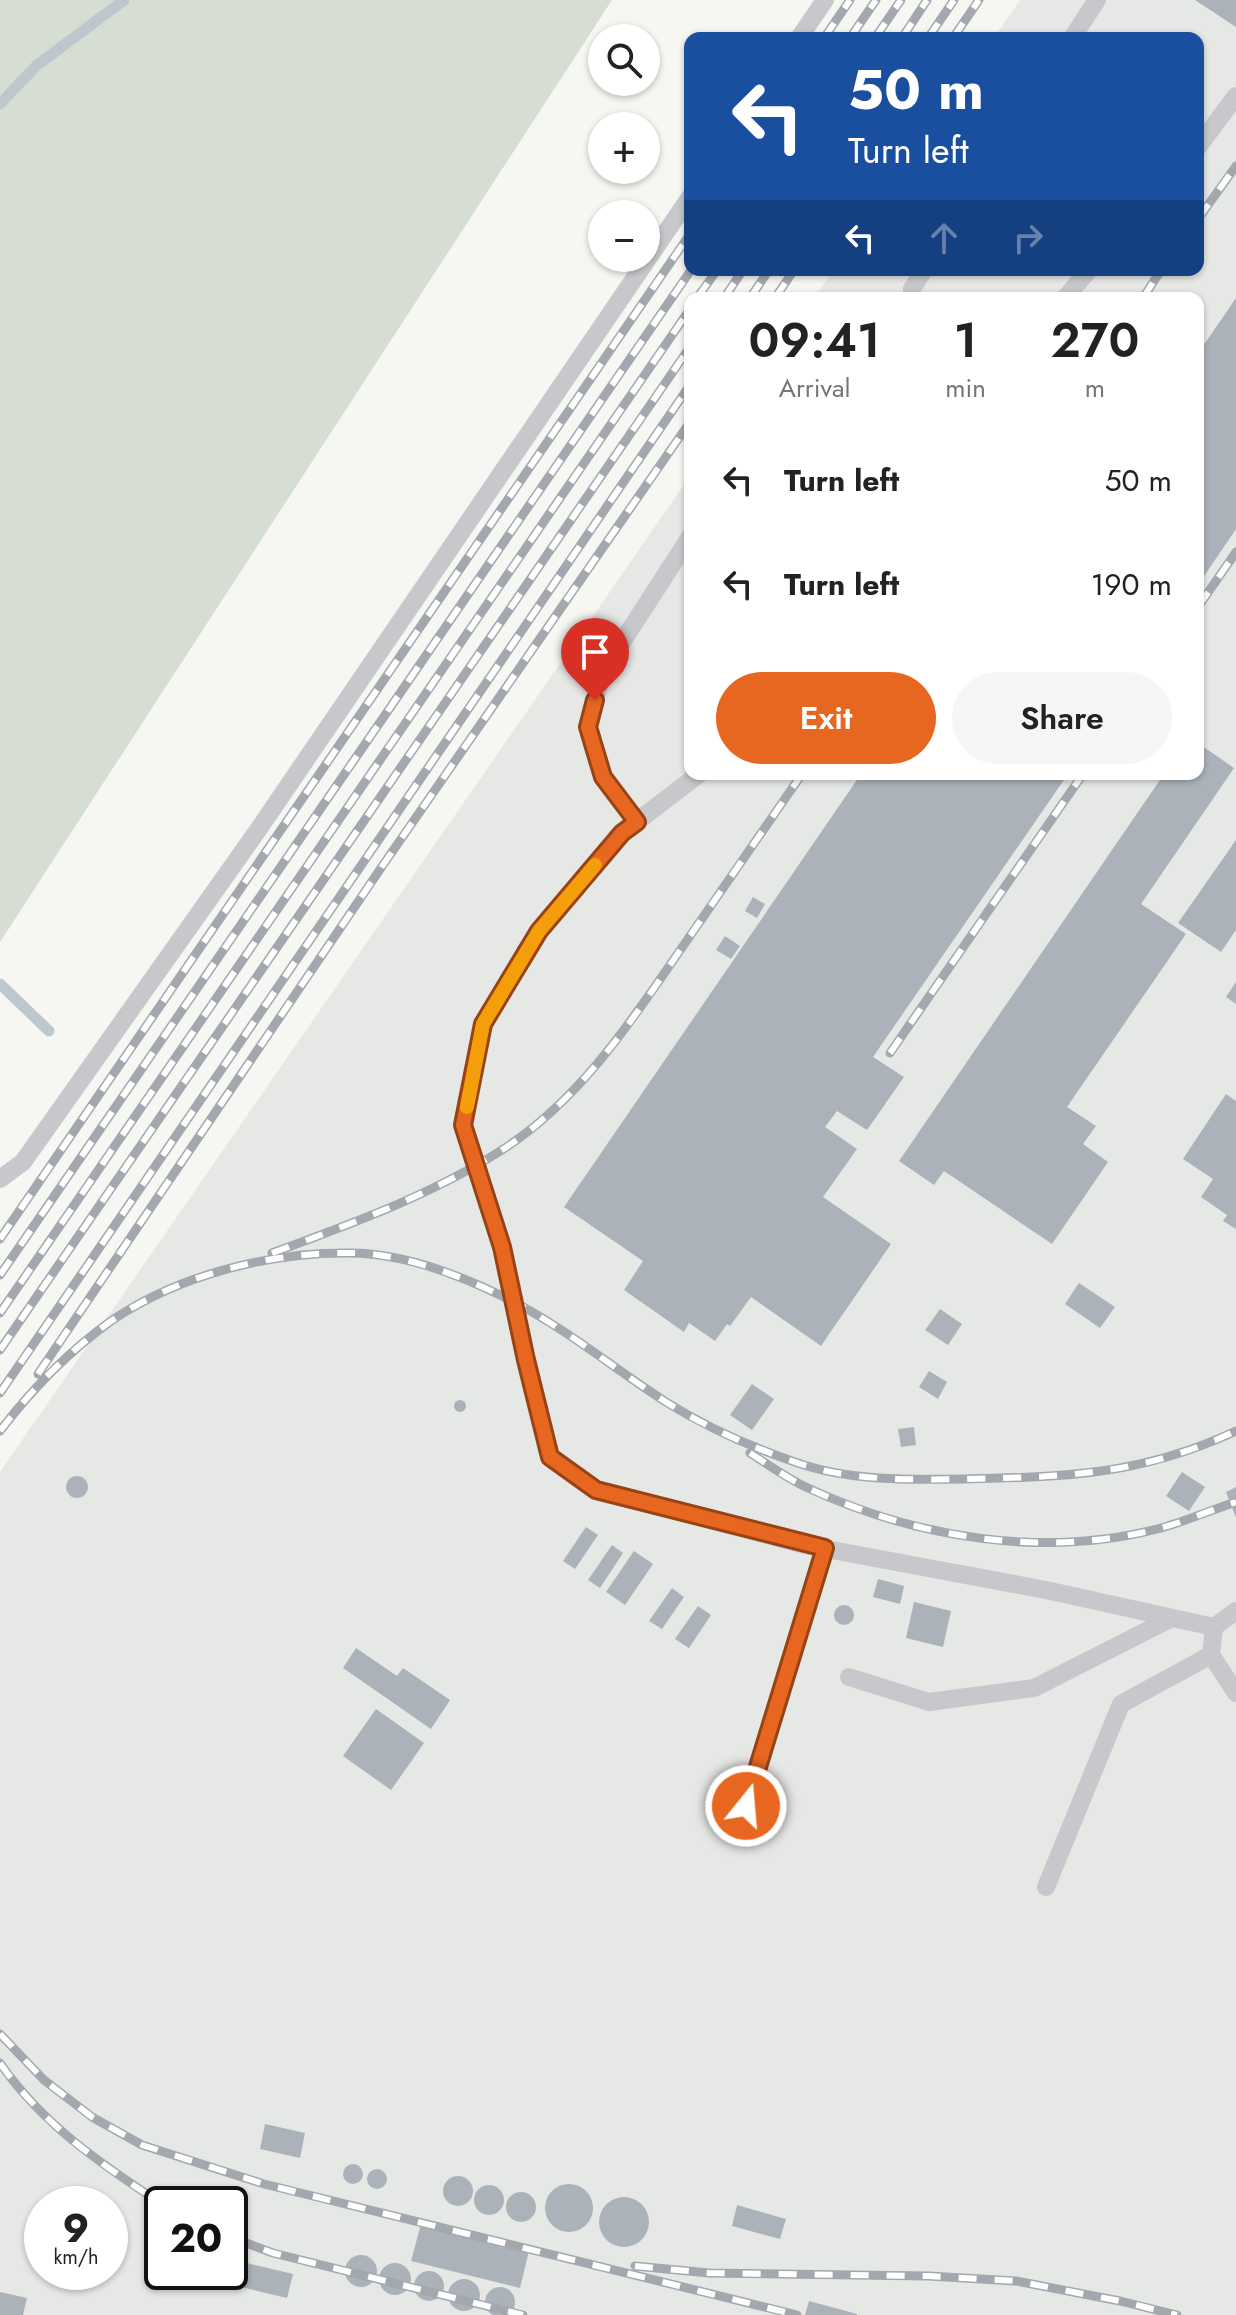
<!DOCTYPE html>
<html lang="en">
<head>
<meta charset="utf-8">
<style>
  body { margin:0; font-family:Jost,sans-serif; background:#f6f6f6; color:#222; height:100vh; display:flex; flex-direction:column; font-size:30px; white-space:nowrap }
  * { box-sizing:border-box; margin:0 }
  p { font-size:26px; color:#767676 }
  .icon { flex:none; width:44px; height:44px; fill:none; stroke:currentColor; stroke-width:2; stroke-linecap:round; stroke-linejoin:round }
  .map { position:relative; flex:1; overflow:hidden }
  .drawer { position:absolute; left:684px; top:292px; width:520px; height:488px; display:flex; flex-direction:column; background:#fff; border-radius:16px; box-shadow:0 2px 6px #0004 }
  .drawer>* { flex:none }
  .top-card { position:absolute; left:684px; top:32px; width:520px; height:244px; border-radius:16px; box-shadow:0 2px 6px #0004; background:#1a4fa0; color:#fff; overflow:hidden }
  .fabs { position:absolute; left:588px; top:24px; display:grid; gap:16px }
  .fabs a { display:grid; place-items:center; width:72px; height:72px; border-radius:50%; background:#fff; box-shadow:0 2px 6px #0004; font-size:40px }
  .speed { position:absolute; left:24px; top:2186px; display:flex; gap:16px; font-size:40px; font-weight:700; text-align:center }
  .speed>* { display:grid; place-content:center; width:104px; height:104px; border-radius:50%; background:#fff; box-shadow:0 2px 6px #0004; line-height:1 }
  .speed small { font-size:20px; font-weight:400 }
  .speed .limit { border:4px solid #111; border-radius:12px; background:#fff; color:#111 }
  .pin { position:absolute; display:grid; place-items:center; width:68px; height:68px; color:#fff; margin:-82px -34px; border-radius:50% 50% 50% 0; rotate:-45deg; box-shadow:0 0 8px #0007 }
  .pin .icon { rotate:45deg }
  .me { position:absolute; width:88px; margin:-44px; rotate:17deg; stroke-linejoin:round; filter:drop-shadow(0 0 6px #0008) }
  .turn { display:flex; align-items:center; gap:28px; height:168px; padding:0 32px; font-size:36px }
  .turn .icon { width:104px; height:104px; stroke-width:2.5 }
  .turn b { display:block; font-size:56px; line-height:68px }
  .lanes { display:flex; align-items:center; height:76px; padding:0 32px; background:#0003; justify-content:center; gap:40px; direction:ltr }
  .lanes .off { opacity:.35 }
  .eta { display:flex; justify-content:space-evenly; align-items:center; height:136px; text-align:center }
  .eta b { font-size:48px; font-weight:600; line-height:56px }
  .button { display:flex; gap:16px; margin-top:auto; padding:16px 32px }
  .button a { flex:1; height:92px; border-radius:48px; background:#e86720; color:#fff; font-size:32px; font-weight:600; line-height:92px; text-align:center }
  .button a+a { background:#f6f6f6; color:#222 }
  ul { padding:0; list-style:none }
  li { display:flex; align-items:center; gap:24px; height:104px; padding:0 32px }
  li div { flex:1 }
  li b { display:block; font-size:30px }
  li em { font-style:normal }
  .map>svg:first-child { display:block }
  .built { fill:#e6e8e6; fill-rule:evenodd }
  .green { fill:#d6ddd3 }
  .lines { fill:none; stroke-linecap:round; stroke-linejoin:round }
  .stream { stroke:#bec7ce; stroke-width:11 }
  .building { fill:#abb2b9 }
  .lane { stroke:#c6c8cc; stroke-width:18 }
  .rail-casing { stroke:#a3a8af; stroke-width:9 }
  .rail { stroke:#fff; stroke-width:6; stroke-dasharray:18; stroke-linecap:butt }
  .route-casing { stroke:#974315; stroke-width:20 }
  .route { stroke:#e86720; stroke-width:14 }
  .slow { stroke:#f59e0b; stroke-width:14 }
</style>
</head>
<body>
<div class="map">
<svg width="1236" height="2315" viewBox="0 0 1236 2315">
  <rect width="100%" height="100%" fill="#f6f6f2"/>
  <path class="built" d="M 1020,0 L 1236,0 L 1236,2315 L 0,2315 L 0,1472 L 690,476 L 690,774 L 1198,774 L 1198,298 L 814,298 L 833,270 L 1198,270 L 1198,38 L 994,38 ZM 42,2204 L 110,2204 L 110,2272 L 42,2272 ZM 162,2204 L 230,2204 L 230,2272 L 162,2272 Z"/>
  <polygon class="green" points="0,0 612,0 0,942"/>
  <g class="lines">
    <g class="stream">
      <polyline points="0,104 36,66 124,0"/>
      <polyline points="0,984 49,1031"/>
    </g>
  </g>
  <g class="building">
    <polygon points="1195,0 1236,0 1236,27"/>
    <polygon points="1236,298 1236,529 1198,585 1198,348 1201,349"/>
    <polygon points="1198,743 1234,768 1141,904 1186,934 1067,1107 1096,1126 1083,1144 1108,1162 1052,1244 944,1171 934,1185 899,1161 1164,774 1198,774"/>
    <polygon points="861,774 1068,774 873,1057 904,1077 867,1130 837,1111 825,1127 857,1149 823,1197 891,1244 821,1346 751,1297 730,1326 727,1324 715,1341 689,1323 684,1332 624,1290 643,1261 564,1207"/>
    <polygon points="1236,840 1236,930 1221,952 1178,923"/>
    <polygon points="753,897 765,904 757,918 745,911"/>
    <polygon points="725,936 740,946 731,959 716,950"/>
    <polygon points="1236,982 1236,1004 1226,997"/>
    <polygon points="1226,1094 1236,1101 1236,1229 1223,1221 1227,1215 1201,1197 1213,1179 1183,1159"/>
    <polygon points="1079,1283 1115,1307 1100,1328 1065,1304"/>
    <polygon points="940,1309 962,1324 948,1345 925,1330"/>
    <polygon points="929,1371 947,1382 938,1399 919,1387"/>
    <polygon points="752,1384 774,1399 752,1430 730,1415"/>
    <circle cx="460" cy="1406" r="6"/>
    <polygon points="914,1427 916,1445 901,1447 898,1429"/>
    <polygon points="1182,1472 1205,1487 1189,1511 1166,1496"/>
    <circle cx="77" cy="1487" r="11"/>
    <polygon points="1236,1487 1236,1518 1226,1492"/>
    <polygon points="586,1527 598,1535 575,1569 563,1561"/>
    <polygon points="612,1545 623,1553 600,1588 588,1580"/>
    <polygon points="634,1551 653,1564 625,1605 606,1592"/>
    <polygon points="878,1579 904,1586 900,1604 873,1597"/>
    <polygon points="672,1588 684,1597 662,1629 649,1621"/>
    <polygon points="914,1602 951,1611 943,1647 906,1638"/>
    <circle cx="844" cy="1615" r="10"/>
    <polygon points="698,1606 711,1615 689,1648 675,1639"/>
    <polygon points="356,1648 397,1676 403,1668 450,1700 431,1729 343,1668"/>
    <polygon points="376,1709 424,1743 391,1790 343,1756"/>
    <polygon points="265,2124 305,2133 300,2158 260,2149"/>
    <circle cx="353" cy="2174" r="10"/>
    <circle cx="377" cy="2179" r="10"/>
    <circle cx="458" cy="2191" r="15"/>
    <circle cx="569" cy="2208" r="24"/>
    <circle cx="489" cy="2200" r="15"/>
    <circle cx="521" cy="2207" r="15"/>
    <circle cx="624" cy="2222" r="25"/>
    <polygon points="737,2205 786,2219 780,2239 732,2226"/>
    <polygon points="421,2224 529,2251 520,2288 411,2261"/>
    <circle cx="361" cy="2271" r="16"/>
    <polygon points="230,2259 293,2274 287,2298 182,2273 230,2272"/>
    <circle cx="395" cy="2279" r="16"/>
    <circle cx="429" cy="2286" r="15"/>
    <circle cx="464" cy="2295" r="16"/>
    <circle cx="500" cy="2302" r="15"/>
    <polygon points="0,2292 27,2298 23,2315 0,2315"/>
    <polygon points="809,2301 857,2314 857,2315 805,2315"/>
  </g>
  <g class="lines">
    <g class="lane">
      <polyline points="799,38 825,0"/>
      <polyline points="1072,38 1097,0"/>
      <polyline points="1198,147 1236,96"/>
      <polyline points="912,298 912,289 924,270"/>
      <polyline points="1065,298 1089,270"/>
      <polyline points="699,774 622,833 539,931 483,1024 463,1125 502,1247 526,1360 550,1457 596,1490 805,1545 1046,1590 1214,1627"/>
      <polyline points="637,822 603,777 588,727 602,673 690,537"/>
      <polyline points="0,1179 23,1162 258,830 690,197"/>
      <polyline points="1236,1611 1214,1627 1211,1655 1236,1693"/>
      <polyline points="849,1677 929,1702 1034,1688 1172,1618"/>
      <polyline points="746,1806 825,1548"/>
      <polyline points="1046,1887 1121,1704 1211,1655"/>
    </g>
    <g class="rail-casing">
      <g id="rail">
        <polyline points="824,38 850,0"/>
        <polyline points="850,38 876,0"/>
        <polyline points="875,38 901,0"/>
        <polyline points="902,38 927,0"/>
        <polyline points="928,38 954,0"/>
        <polyline points="953,38 979,0"/>
        <polyline points="1198,219 1236,166"/>
        <polyline points="697,298 717,270"/>
        <polyline points="724,298 743,270"/>
        <polyline points="750,298 769,270"/>
        <polyline points="775,298 794,270"/>
        <polyline points="1143,298 1161,270"/>
        <polyline points="1198,607 1236,552"/>
        <polyline points="890,1053 1083,774"/>
        <polyline points="0,1239 690,234"/>
        <path d="M 272,1253 C 353,1223 432,1195 505,1148 C 581,1098 630,1023 681,949 C 721,891 762,832 802,774"/>
        <polyline points="0,1275 691,270"/>
        <polyline points="0,1313 690,309"/>
        <polyline points="0,1350 690,347"/>
        <polyline points="38,1374 383,865 690,422"/>
        <polyline points="0,1393 690,385"/>
        <path d="M 0,1431 C 32,1389 68,1352 111,1321 C 178,1275 270,1252 350,1253 C 402,1253 460,1275 506,1298 C 563,1326 613,1368 666,1402 C 706,1427 751,1447 795,1462 C 847,1481 910,1480 964,1479 C 1066,1477 1141,1475 1236,1431"/>
        <path d="M 750,1453 C 769,1465 788,1479 808,1488 C 916,1538 1045,1559 1161,1528 C 1186,1521 1211,1510 1236,1502"/>
        <polyline points="0,2034 44,2080 92,2117 142,2145 264,2184 797,2315"/>
        <path d="M 0,2063 C 42,2124 101,2164 162,2204"/>
        <polyline points="230,2237 273,2253 523,2315"/>
        <polyline points="635,2266 709,2273 928,2276 1016,2281 1120,2301 1177,2315"/>
      </g>
    </g>
    <use href="#rail" class="rail"/>
  </g>
  <g class="lines">
    <g class="route-casing">
      <polyline id="route" points="595,700 588,727 603,777 637,822 622,833 539,931 483,1024 463,1125 502,1247 526,1360 550,1457 596,1490 825,1548 746,1806"/>
    </g>
    <use href="#route" class="route"/>
    <polyline class="slow" points="467,1107 483,1024 539,931 595,865"/>
  </g>
</svg>
<div class="fabs">
<a><svg class="icon" aria-label="search" viewBox="0 0 24 24"><circle cx="10" cy="10" r="6"/><path d="M15 15l6 6"/></svg></a>
<a>+</a>
<a>−</a>
</div>
<div class="speed"><div>9<small>km/h</small></div><div class="limit">20</div></div>
<div class="pin" style="left:595px;top:700px;background:#d93025"><svg class="icon" aria-label="arrive" viewBox="0 0 24 24"><path d="M6 21V4h12l-3 4 3 4H6"/></svg></div>
<svg class="me" style="left:746px;top:1806px" viewBox="-20 -20 40 40"><circle r="17" fill="#e86720" stroke="#fff" stroke-width="3"/><path d="M0-11L8 9 0 5-8 9z" fill="#fff"/></svg>
<div class="top-card">
<div class="turn"><svg class="icon" aria-label="left" viewBox="0 0 24 24"><path d="M17 20v-9H6M10 6l-5 5 5 5"/></svg><div><b>50 m</b>Turn left</div></div>
<div class="lanes"><svg class="icon" aria-label="left" viewBox="0 0 24 24"><path d="M17 20v-9H6M10 6l-5 5 5 5"/></svg><svg class="icon off" aria-label="ahead" viewBox="0 0 24 24"><path d="M12 20V5M6 11l6-6 6 6"/></svg><svg class="icon off" aria-label="right" viewBox="0 0 24 24"><path d="M7 20v-9h11M14 6l5 5-5 5"/></svg></div>
</div>
<section class="drawer">
<div class="eta">
<div><b>09:41</b><p>Arrival</p></div>
<div><b>1</b><p>min</p></div>
<div><b>270</b><p>m</p></div>
</div>
<ul>
<li><svg class="icon" aria-label="left" viewBox="0 0 24 24"><path d="M17 20v-9H6M10 6l-5 5 5 5"/></svg><div><b>Turn left</b></div><em>50 m</em></li>
<li><svg class="icon" aria-label="left" viewBox="0 0 24 24"><path d="M17 20v-9H6M10 6l-5 5 5 5"/></svg><div><b>Turn left</b></div><em>190 m</em></li>
</ul>
<div class="button"><a>Exit</a><a>Share</a></div>
</section>
</div>
</body>
</html>
